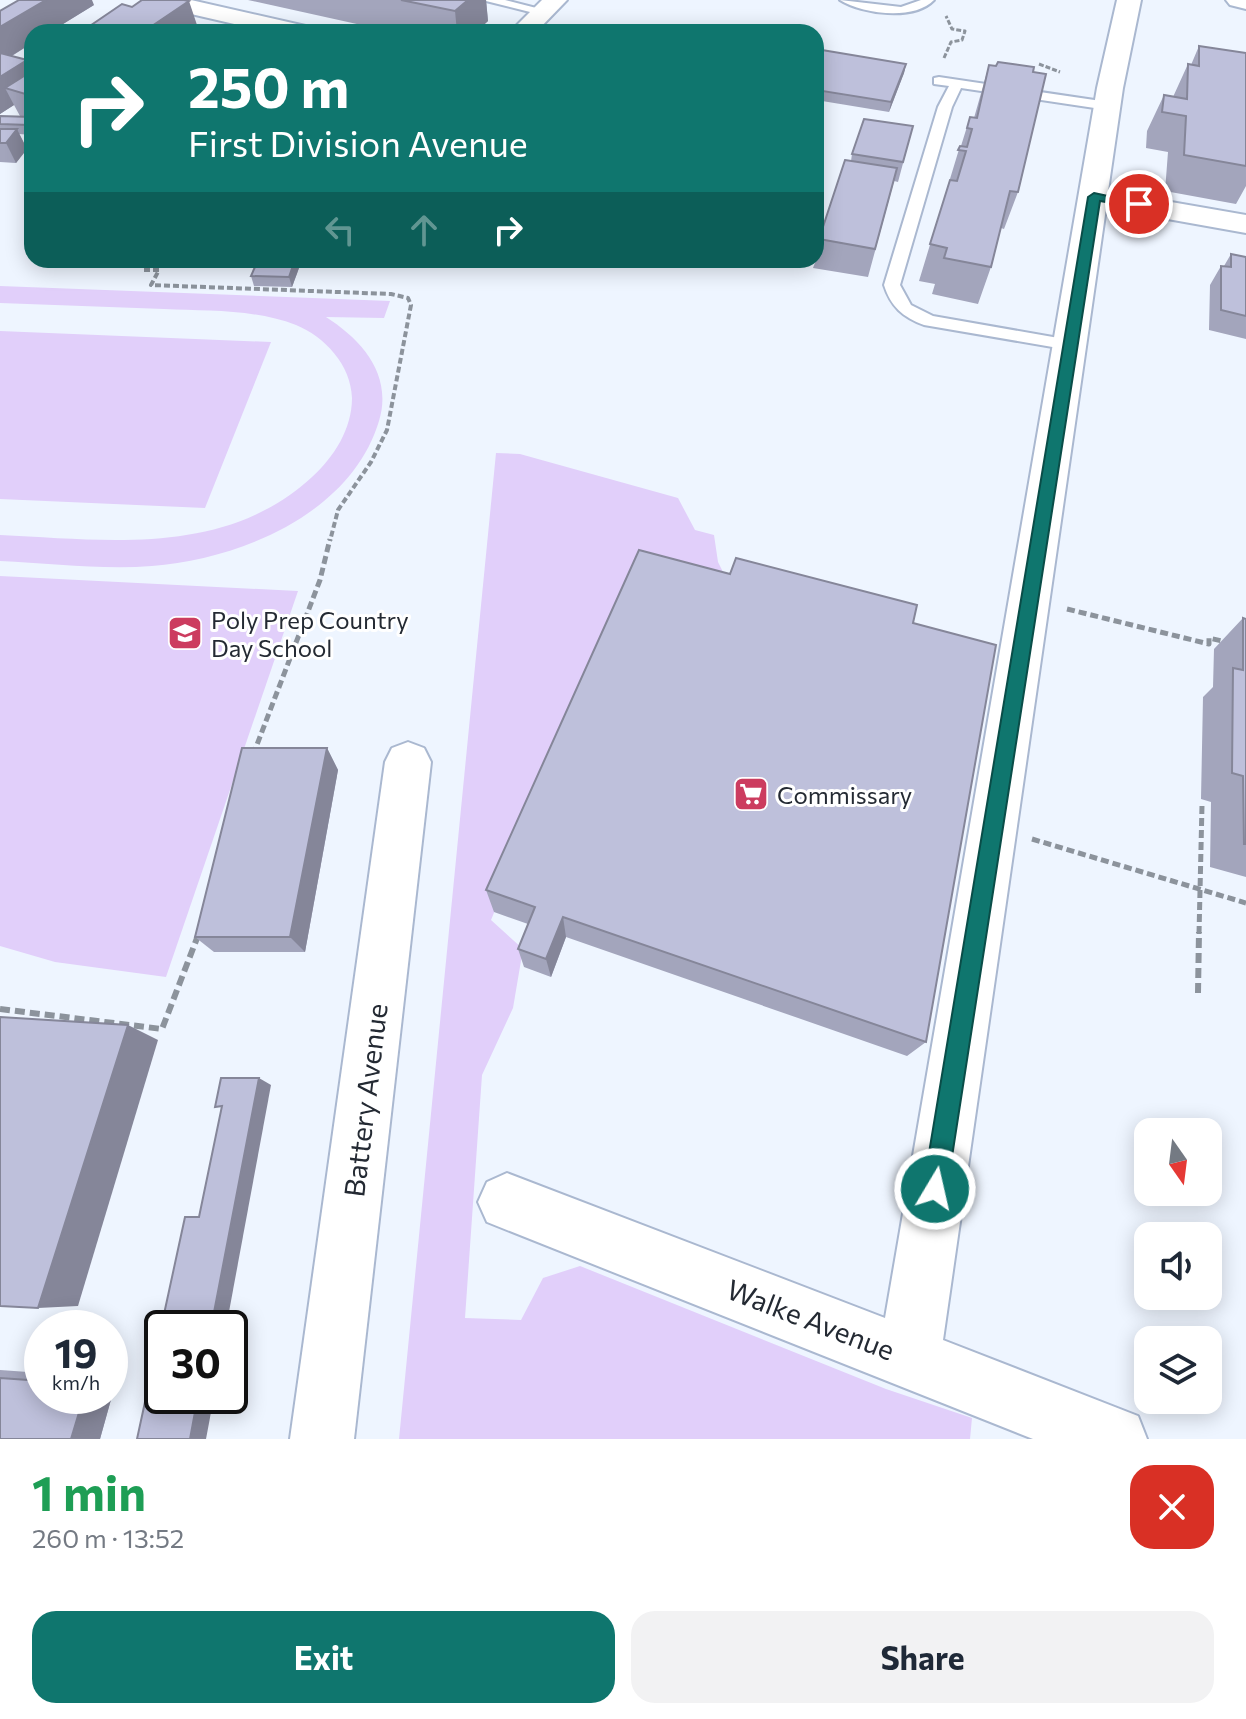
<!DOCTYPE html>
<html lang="en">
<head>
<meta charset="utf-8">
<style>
  body { margin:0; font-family:Commissioner,sans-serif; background:#f2f2f3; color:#1f2937; height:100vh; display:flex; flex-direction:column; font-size:30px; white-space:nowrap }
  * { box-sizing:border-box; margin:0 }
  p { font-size:26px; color:#747a83 }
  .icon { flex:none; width:44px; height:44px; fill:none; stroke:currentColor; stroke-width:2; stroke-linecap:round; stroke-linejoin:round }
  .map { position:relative; height:1439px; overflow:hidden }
  .sheet { display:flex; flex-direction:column; background:#fff; flex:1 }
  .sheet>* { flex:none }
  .hud { position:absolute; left:24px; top:24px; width:800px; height:244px; border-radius:24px; box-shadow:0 4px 20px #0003; background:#0f766e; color:#fff; overflow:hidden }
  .needle { width:52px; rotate:166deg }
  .tools { position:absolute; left:1134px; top:1118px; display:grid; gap:16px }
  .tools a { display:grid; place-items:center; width:88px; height:88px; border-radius:16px; background:#fff; box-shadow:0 4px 20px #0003; font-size:40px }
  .speed { position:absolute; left:24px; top:1310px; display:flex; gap:16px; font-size:40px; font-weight:700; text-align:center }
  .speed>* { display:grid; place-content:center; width:104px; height:104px; border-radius:50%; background:#fff; box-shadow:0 4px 20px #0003; line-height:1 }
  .speed small { font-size:20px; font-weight:400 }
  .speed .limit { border:4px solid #111; border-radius:12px; background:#fff; color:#111 }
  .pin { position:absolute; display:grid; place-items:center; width:68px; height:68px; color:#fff; margin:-34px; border:4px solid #fff; border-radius:50%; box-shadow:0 2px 8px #0007 }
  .me { position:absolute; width:88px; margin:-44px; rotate:9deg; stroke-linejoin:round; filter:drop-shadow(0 0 6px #0008) }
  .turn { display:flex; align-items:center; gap:28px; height:168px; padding:0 32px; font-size:36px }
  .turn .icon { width:104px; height:104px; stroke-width:2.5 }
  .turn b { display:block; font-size:56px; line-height:68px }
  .lanes { display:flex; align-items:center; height:76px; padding:0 32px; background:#0003; justify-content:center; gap:40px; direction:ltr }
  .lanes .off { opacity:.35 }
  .round { display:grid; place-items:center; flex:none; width:84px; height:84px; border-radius:24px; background:#f2f2f3 }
  .head { display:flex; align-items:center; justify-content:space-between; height:136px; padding:0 32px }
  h1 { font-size:48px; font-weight:700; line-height:60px; color:#1e9e55 }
  .primary-button { display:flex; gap:16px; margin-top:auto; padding:16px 32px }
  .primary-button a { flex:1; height:92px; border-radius:24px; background:#0f766e; color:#fff; font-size:32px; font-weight:700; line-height:92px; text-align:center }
  .primary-button a+a { background:#f2f2f3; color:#1f2937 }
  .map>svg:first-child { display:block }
  .green { fill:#e1cffa }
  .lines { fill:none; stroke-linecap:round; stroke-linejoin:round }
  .lane-casing { stroke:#aab8d0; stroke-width:4 }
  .street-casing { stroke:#aab8d0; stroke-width:4 }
  .path-far3 { stroke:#8c939c; stroke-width:3; stroke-dasharray:5 2; stroke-linecap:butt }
  .path-far2 { stroke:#8c939c; stroke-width:4; stroke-dasharray:6 3; stroke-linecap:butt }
  .path-far1 { stroke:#8c939c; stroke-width:5; stroke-dasharray:8 4; stroke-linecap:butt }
  .path { stroke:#8c939c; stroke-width:6; stroke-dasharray:10 5; stroke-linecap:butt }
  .lane { fill:#fff; fill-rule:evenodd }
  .street { fill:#fff; fill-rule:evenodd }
  .wall { fill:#a3a5bc }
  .shaded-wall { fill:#858699 }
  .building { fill:#bec0db; stroke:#858699; stroke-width:2 }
  .route { fill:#0f766e; stroke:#0a4d48; stroke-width:2 }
  .labels { text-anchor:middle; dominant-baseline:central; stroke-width:6; stroke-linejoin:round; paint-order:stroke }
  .poi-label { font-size:24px; fill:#242a33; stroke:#fff; text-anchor:start }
  .near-street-label { font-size:28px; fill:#242a33; stroke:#fff }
</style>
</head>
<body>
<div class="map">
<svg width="1246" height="1439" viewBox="0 0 1246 1439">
  <rect width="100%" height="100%" fill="#eef5ff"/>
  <g class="green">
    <path d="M 0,286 L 390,301 L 384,318 L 326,317 C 362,340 393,375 379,421 C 351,514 240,559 152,566 C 102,570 50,563 0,561 L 0,535 C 108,540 225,557 312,477 C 334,457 352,429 352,398 C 351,365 325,337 296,325 C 254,309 208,311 164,309 C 109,307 55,305 0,303 Z"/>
    <polygon points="0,331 271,342 205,508 0,499"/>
    <polygon points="496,453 520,454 678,498 695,530 714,535 718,562 728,582 629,583 491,920 523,949 513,1008 482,1075 465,1318 521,1320 543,1278 580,1266 886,1389 972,1418 970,1439 399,1439"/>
    <polygon points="0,576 298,591 166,977 55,962 0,946"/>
  </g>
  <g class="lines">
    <g class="lane-casing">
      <g id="lane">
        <polygon points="482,0 505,0 548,11 542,15"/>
        <path d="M 840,0 L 901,7 L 921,0 L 934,0 C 914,21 862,14 840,0 Z"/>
        <path d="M 939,77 L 1108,102 L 1115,106 L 1108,110 L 961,88 L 952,107 L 900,285 L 911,305 L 933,316 L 1070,340 L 1078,345 L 1076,349 L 1070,350 L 924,325 C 903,317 891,307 884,285 L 938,107 L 949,86 L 934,84 L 934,78 Z"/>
      </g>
    </g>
    <g class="street-casing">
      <g id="street">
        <polygon points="148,0 191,0 310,27 313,32 269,32 152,5"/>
        <polygon points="542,0 567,0 536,32 510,32"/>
        <polygon points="1117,0 1141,0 1123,88 1108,191 1246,215 1246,233 1106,208 943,1340 1138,1416 1147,1439 1033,1439 487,1222 478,1202 487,1182 507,1173 885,1318 1097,88"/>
        <polygon points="1226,0 1246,0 1246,9 1230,5"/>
        <polygon points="408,742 424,748 431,762 354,1439 290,1439 385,762 392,748"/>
      </g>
    </g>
    <g class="path-far3">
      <polyline points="944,58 951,42 962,40 965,31 952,29 946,16"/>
      <polyline points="1039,64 1060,72"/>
    </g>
    <polyline class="path-far2" points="144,270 159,270 151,285 391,294 408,298 411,305 387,430 371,462 338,510 330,541"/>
    <g class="path-far1">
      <polyline points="1067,609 1209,644 1209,638 1226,642"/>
      <polyline points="253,755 320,580 330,539"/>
      <polyline points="1032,839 1246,903"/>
      <polyline points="1199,934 1202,805"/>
    </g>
    <g class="path">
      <polyline points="1198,993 1199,932"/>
      <polyline points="0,1009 162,1029 199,933"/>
    </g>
    <use href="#lane" class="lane"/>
    <use href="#street" class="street"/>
  </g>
  <g class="wall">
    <polygon points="248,0 486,0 488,21 476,32 393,32"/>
    <polygon points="94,5 50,32 32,32 32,43 12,56 32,71 32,135 19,134 27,149 16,163 0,162 0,116 20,116 14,105 0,114 0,11"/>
    <polygon points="1199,46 1246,53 1246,186 1236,204 1165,191 1168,152 1146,148 1147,131 1164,95 1173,97 1188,64 1191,65"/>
    <polygon points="816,49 906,64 904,73 889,112 816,100"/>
    <polygon points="989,65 1018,192 1004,229 1001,228 991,267 978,304 932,294 935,284 919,281 960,146 961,146 970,117 974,118"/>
    <polygon points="913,126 898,182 894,181 868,277 813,268 816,260 819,239 851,161 852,154"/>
    <polygon points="1231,254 1246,257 1246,339 1209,330 1210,285 1221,266 1224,266"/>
    <polygon points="299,268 292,287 254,286 251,276"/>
    <polygon points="1243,618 1246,619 1246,877 1210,867 1211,802 1201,799 1203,697 1213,687 1214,649"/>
    <polygon points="913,623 926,1042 907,1056 566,937 551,977 524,967 518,949 528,924 494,912 486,890"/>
    <polygon points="327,748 338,770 305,952 214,952 195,937"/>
    <polygon points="0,1370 42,1373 42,1396 110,1396 110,1378 117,1378 100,1439 0,1439"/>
  </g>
  <g class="shaded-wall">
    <polygon points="46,0 92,0 94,5 50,32 32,32 32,43 0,63 0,27"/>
    <polygon points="468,0 486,0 488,21 476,32 457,32 455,11"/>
    <polygon points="189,1 198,28 193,32 143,32"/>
    <polygon points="27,60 32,71 5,88 14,105 0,114 0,77"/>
    <polygon points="906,64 904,73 889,112 891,102"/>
    <polygon points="17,129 27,149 16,163 6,143"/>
    <polygon points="295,260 297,260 299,268 292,287 289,277"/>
    <polygon points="327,748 338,770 305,952 290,937"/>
    <polygon points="563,917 566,937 551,977 546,959"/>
    <polygon points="128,1025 158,1040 78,1306 38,1308"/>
    <polygon points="259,1078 271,1085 226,1328 211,1328"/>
    <polygon points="117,1378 100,1439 71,1439 84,1396 110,1396 110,1380"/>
    <polygon points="198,1396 214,1396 206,1439 190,1439"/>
  </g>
  <g class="building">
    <polygon points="19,0 46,0 0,27 0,11"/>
    <polygon points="142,0 184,0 189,1 143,32 81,32 122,4 132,7"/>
    <polygon points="401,0 468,0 455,11"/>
    <polygon points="162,25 381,31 157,32"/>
    <polygon points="1199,46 1246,53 1246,166 1184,155 1186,116 1162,112 1164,95 1187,99 1188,64 1199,66"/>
    <polygon points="816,49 906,64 891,102 816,90"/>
    <polygon points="0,53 27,60 0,77"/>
    <polygon points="998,62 1034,67 1033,72 1046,74 1018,192 1010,191 991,267 944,258 947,248 930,244 950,180 957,181 966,151 958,150 960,146 967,147 972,129 967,128 970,117 977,118 989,65 996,66"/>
    <polygon points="32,71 32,96 5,88"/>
    <polygon points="0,116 32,117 32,121 29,125 0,124"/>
    <polygon points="864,119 913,126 903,162 852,154"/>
    <polygon points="0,129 17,129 6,143 0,143"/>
    <polygon points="845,160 897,168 875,249 819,239"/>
    <polygon points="1231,254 1246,257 1246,316 1221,310 1221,266 1231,267"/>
    <polygon points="258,260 295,260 289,277 251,276"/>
    <polygon points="639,550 730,574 736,558 917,605 913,623 996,645 926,1042 563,917 546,959 518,949 535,907 486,890"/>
    <polygon points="1243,618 1246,619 1246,844 1244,844 1243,776 1232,773 1233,668 1243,670"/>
    <polygon points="242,748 327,748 290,937 195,937"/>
    <polygon points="0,1017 128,1025 38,1308 0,1306"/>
    <polygon points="221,1078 259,1078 211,1328 162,1328 162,1396 198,1396 190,1439 137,1439 185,1217 199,1217 222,1106 215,1107"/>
    <polygon points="0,1378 42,1381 42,1396 84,1396 71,1439 0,1439"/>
  </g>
  <polygon class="route" points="1094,193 1145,204 1139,208 1100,201 947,1189 943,1197 935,1201 927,1197 923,1189 1088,197"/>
  <defs>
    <g id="school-square" transform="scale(1.8)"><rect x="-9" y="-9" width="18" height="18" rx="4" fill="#cc3c5f" stroke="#fff"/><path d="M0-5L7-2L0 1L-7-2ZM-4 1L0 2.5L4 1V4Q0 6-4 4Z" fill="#fff"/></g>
    <g id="supermarket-square" transform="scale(1.8)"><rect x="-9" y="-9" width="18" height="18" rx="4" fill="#cc3c5f" stroke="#fff"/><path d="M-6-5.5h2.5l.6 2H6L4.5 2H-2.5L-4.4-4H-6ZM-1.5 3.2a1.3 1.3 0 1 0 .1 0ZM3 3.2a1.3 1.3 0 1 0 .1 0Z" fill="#fff"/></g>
  </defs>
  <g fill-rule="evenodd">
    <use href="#school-square" x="185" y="633"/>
    <use href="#supermarket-square" x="751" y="794"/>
  </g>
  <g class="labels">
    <g class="poi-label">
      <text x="211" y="619">Poly Prep Country<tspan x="211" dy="28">Day School</tspan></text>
      <text x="777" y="794">Commissary</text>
    </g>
    <g class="near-street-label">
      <text transform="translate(365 1100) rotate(-83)">Battery Avenue</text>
      <text transform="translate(811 1319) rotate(21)">Walke Avenue</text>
    </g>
  </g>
</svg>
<div class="tools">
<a><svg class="needle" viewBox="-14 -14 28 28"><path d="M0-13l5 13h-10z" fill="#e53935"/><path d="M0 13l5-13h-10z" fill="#747a83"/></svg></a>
<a><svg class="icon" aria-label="sound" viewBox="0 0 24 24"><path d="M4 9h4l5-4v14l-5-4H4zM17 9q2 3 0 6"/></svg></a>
<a><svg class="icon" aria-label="layers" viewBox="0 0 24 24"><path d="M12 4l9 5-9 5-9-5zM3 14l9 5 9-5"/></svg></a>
</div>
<div class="speed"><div>19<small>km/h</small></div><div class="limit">30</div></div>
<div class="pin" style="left:1139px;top:204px;background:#d93025"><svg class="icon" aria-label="arrive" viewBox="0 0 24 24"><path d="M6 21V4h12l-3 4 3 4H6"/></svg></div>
<svg class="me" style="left:935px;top:1189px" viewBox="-20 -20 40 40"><circle r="17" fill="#0f766e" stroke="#fff" stroke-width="3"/><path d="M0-11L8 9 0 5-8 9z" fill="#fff"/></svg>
<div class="hud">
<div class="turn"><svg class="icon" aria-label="right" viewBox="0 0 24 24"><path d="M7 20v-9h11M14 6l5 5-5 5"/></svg><div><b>250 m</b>First Division Avenue</div></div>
<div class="lanes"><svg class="icon off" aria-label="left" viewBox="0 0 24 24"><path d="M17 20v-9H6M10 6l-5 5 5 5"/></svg><svg class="icon off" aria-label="ahead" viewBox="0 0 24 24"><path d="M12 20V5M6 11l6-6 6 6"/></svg><svg class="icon" aria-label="right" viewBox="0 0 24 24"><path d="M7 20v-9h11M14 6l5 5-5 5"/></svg></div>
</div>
</div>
<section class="sheet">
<div class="head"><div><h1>1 min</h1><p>260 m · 13:52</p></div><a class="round" style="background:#d93025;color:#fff"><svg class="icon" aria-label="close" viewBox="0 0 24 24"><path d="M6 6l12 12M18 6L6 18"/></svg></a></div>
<div class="primary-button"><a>Exit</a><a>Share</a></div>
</section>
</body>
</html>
